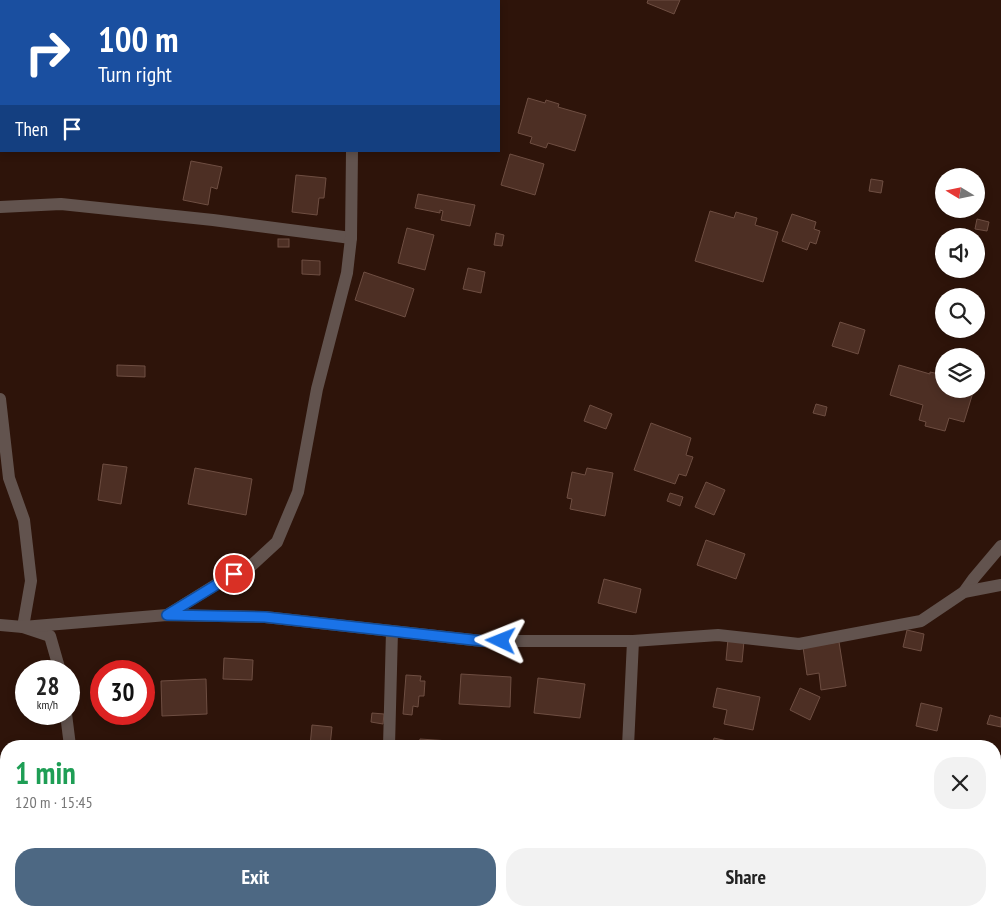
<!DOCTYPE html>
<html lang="en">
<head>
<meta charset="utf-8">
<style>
  body { margin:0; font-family:"PT Sans Narrow",sans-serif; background:#f2f2f2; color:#222; height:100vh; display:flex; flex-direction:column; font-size:19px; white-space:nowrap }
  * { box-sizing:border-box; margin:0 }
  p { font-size:16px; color:#767676 }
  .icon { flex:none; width:28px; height:28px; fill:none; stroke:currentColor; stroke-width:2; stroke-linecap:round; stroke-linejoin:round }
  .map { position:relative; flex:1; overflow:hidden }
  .drawer { position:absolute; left:0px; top:740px; width:1001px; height:176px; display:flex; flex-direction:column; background:#fff; border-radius:20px 20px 0 0; box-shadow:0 2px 8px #0003 }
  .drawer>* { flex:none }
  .top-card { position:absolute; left:0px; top:0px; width:500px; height:152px; box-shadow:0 2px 8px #0003; background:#1a4fa0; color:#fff; overflow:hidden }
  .needle { width:32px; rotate:280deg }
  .controls { position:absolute; left:935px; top:168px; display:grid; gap:10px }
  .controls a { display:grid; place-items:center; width:50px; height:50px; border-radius:50%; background:#fff; box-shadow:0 2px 8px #0003; font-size:25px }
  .speed { position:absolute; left:15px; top:660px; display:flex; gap:10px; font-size:25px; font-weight:700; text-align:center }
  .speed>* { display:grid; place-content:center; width:65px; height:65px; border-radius:50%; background:#fff; box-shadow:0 2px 8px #0003; line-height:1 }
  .speed small { font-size:12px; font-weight:400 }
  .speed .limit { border:8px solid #d22; background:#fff; color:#111 }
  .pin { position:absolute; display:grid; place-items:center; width:42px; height:42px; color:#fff; margin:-21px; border:2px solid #fff; border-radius:50%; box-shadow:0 1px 5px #0007 }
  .me { position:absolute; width:55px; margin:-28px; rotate:272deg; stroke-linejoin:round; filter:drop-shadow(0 0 4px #0008) }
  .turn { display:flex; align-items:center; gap:18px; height:105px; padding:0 15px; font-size:22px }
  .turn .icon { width:65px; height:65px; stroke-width:2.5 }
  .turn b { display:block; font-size:35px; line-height:42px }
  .then { display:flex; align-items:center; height:48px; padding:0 15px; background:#0003; gap:10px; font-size:19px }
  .round { display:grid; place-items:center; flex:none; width:52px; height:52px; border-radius:20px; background:#f2f2f2 }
  .overview { display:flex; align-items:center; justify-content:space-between; height:85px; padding:0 15px }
  h1 { font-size:30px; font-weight:700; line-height:38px; color:#1e9e55 }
  .primary-button { display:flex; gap:10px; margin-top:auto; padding:10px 15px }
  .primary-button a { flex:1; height:58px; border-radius:20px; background:#4d6883; color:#fff; font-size:20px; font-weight:700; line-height:58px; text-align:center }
  .primary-button a+a { background:#f2f2f2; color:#222 }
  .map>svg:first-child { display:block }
  .building { fill:#4d2f24; stroke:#6e4e42 }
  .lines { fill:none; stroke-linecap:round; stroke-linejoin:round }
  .street { stroke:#62534e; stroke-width:12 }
  .route-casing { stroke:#114b97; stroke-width:12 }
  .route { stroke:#1a73e8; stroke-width:9 }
</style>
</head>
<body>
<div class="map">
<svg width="1001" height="916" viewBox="0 0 1001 916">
  <rect width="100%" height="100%" fill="#2e140a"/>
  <g class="building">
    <polygon points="648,0 680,0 674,14 647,3"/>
    <polygon points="528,98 545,103 546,100 559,104 558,107 586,115 575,151 548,143 546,148 530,143 532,137 518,133"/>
    <polygon points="510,154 544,164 535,195 501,185"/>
    <polygon points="191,161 222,167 217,189 211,187 208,205 183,200"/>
    <polygon points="296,175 326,178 324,198 319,198 317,215 292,212"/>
    <polygon points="871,179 883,181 881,193 869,191"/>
    <polygon points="418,194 475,205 470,226 441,220 443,211 440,210 440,213 415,208"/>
    <polygon points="710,211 734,218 736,212 757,218 755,225 778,232 763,282 695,261"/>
    <polygon points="792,214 816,222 814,229 820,231 816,244 810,242 807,250 782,241"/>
    <polygon points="977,219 989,222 987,231 975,229"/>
    <polygon points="407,228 434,235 425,270 398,263"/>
    <polygon points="496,233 504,235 502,246 494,245"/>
    <rect x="278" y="239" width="11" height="8"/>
    <polygon points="302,260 320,261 320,275 302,274"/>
    <polygon points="468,268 485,272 481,293 463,289"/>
    <polygon points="364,272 414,289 405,317 355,300"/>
    <polygon points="840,322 865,330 858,354 832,346"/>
    <polygon points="117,365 145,366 145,377 117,376"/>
    <polygon points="899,365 930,374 930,372 944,375 944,389 974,389 964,422 949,418 945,431 925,426 926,422 919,420 923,405 890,395"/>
    <polygon points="816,404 827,407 825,416 813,413"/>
    <polygon points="590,405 612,414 606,429 584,421"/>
    <polygon points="651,423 691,438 686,455 693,457 686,476 679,474 675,484 634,470"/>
    <polygon points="103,464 127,467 121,504 98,500"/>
    <polygon points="195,468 252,479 246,515 188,504"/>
    <polygon points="587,468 613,473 605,516 570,509 572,499 567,498 572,472 585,475"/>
    <polygon points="706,482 725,490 714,515 695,507"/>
    <polygon points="670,493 683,497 680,506 667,501"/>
    <polygon points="706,540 745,554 736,579 697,565"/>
    <polygon points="604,579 641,589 636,613 598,603"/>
    <polygon points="907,630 924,634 921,651 903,647"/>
    <polygon points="728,639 744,641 742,662 726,660"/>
    <polygon points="839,642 846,686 821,690 819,673 807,675 803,647"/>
    <polygon points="224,658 253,660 252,680 223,679"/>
    <polygon points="461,674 511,677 510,707 459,704"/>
    <polygon points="406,675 421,676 420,681 425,681 424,696 419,696 418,707 413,706 412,715 403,714"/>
    <polygon points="538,678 585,684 580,718 534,713"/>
    <polygon points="206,679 207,714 162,716 161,681"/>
    <polygon points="717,688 760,697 753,730 724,724 727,710 713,707"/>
    <polygon points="800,688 820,697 810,720 790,710"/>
    <polygon points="921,703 942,708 937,731 916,726"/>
    <polygon points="372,713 384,714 383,724 371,722"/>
    <polygon points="990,715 1001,718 1001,727 987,724"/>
    <polygon points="312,725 332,727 330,746 310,746"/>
    <polygon points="714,738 745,745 744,746 712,746"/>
    <polygon points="420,739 464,742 463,746 419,746"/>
    <rect x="43" y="910" width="17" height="6"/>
    <polygon points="172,910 207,910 206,916 171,916"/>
    <polygon points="886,910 918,910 915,916 899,916"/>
  </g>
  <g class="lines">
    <g class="street">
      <polyline points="360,1 360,0"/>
      <polyline points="0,207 61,204 213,220 351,238"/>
      <polyline points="0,399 9,478 24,520 31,581 23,627 50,636 60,671"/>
      <polyline points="964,592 974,578 1001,546"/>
      <polyline points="167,615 217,584 252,565 277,542 298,492 317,389 347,273 351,238 352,151"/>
      <polyline points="0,625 23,627 167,615 265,617 482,641 633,641 718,635 799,644 921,621 964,592 1001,585"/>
      <polyline points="66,714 70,746"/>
      <polyline points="389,746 392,631"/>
      <polyline points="628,746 633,641"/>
      <polyline points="995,773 1001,761"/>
      <polyline points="107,910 109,916"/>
      <polyline points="621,910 622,916"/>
      <polyline points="72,916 73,910"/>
      <polyline points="382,916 382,910"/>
    </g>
  </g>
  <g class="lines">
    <g class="route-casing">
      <polyline id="route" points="234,574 167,615 265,617 482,641 501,641"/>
    </g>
    <use href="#route" class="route"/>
  </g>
</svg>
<div class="controls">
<a><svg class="needle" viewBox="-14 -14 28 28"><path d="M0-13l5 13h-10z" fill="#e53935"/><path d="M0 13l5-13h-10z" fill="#767676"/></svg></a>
<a><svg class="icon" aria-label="sound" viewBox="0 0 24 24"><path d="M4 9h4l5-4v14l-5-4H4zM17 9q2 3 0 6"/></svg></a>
<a><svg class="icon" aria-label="search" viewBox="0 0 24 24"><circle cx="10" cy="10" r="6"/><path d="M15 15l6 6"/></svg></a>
<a><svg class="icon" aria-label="layers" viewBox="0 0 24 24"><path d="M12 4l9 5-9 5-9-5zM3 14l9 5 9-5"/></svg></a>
</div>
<div class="speed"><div>28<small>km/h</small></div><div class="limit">30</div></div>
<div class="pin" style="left:234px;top:574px;background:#d93025"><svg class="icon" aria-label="arrive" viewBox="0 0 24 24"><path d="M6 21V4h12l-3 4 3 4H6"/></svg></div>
<svg class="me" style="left:501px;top:641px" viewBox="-20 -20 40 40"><path d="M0-17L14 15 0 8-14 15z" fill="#1a73e8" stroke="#fff" stroke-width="4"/></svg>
<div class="top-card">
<div class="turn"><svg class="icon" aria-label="right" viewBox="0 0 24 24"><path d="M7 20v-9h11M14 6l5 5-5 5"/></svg><div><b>100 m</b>Turn right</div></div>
<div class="then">Then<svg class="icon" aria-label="arrive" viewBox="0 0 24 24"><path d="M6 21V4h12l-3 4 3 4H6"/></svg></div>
</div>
<section class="drawer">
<div class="overview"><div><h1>1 min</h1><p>120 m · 15:45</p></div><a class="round"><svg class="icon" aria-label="close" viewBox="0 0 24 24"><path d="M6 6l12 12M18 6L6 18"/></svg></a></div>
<div class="primary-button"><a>Exit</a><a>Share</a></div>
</section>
</div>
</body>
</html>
